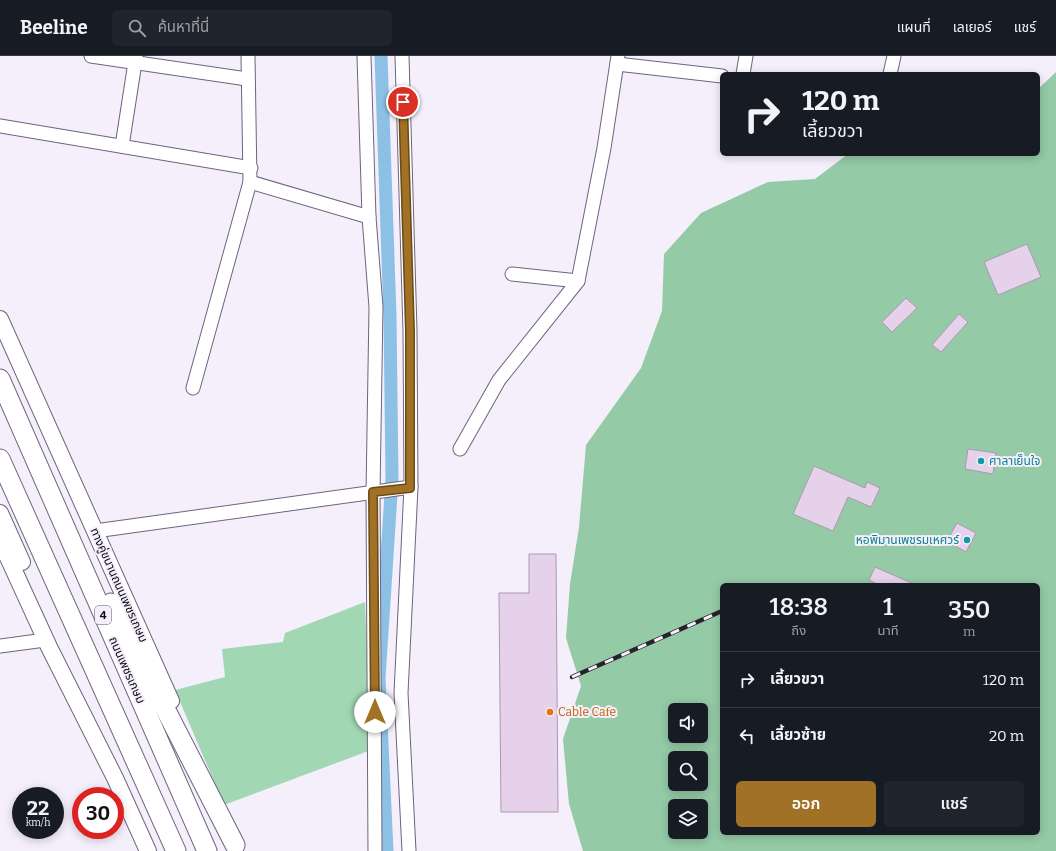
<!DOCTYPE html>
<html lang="th">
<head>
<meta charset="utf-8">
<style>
  body { margin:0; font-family:Bitter,"Noto Sans Thai",serif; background:#20242c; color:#f1f3f6; height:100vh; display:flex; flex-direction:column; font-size:15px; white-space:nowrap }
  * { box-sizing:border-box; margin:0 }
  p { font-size:13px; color:#9ea1a6 }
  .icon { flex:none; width:22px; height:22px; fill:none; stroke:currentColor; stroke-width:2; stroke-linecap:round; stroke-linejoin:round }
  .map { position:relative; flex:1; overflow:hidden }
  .details { position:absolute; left:720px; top:527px; width:320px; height:252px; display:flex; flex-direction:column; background:#171b24; border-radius:6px; box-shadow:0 2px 10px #0003 }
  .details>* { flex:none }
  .hud { position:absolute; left:720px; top:16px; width:320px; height:84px; border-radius:6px; box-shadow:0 2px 10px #0003; background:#171b24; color:#f1f3f6; overflow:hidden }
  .fabs { position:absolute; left:668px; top:647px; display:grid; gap:8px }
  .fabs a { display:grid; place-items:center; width:40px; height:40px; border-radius:6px; background:#171b24; box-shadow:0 2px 10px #0003; font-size:20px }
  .speed { position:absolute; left:12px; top:731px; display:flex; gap:8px; font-size:20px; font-weight:700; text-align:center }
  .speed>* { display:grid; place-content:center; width:52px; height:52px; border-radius:50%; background:#171b24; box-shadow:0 2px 10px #0003; line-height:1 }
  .speed small { font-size:10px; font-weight:400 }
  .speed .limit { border:6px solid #d22; background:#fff; color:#111 }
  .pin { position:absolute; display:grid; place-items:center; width:34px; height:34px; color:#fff; margin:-17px; border:2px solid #fff; border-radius:50%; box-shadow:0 1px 4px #0007 }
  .me { position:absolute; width:44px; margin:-22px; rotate:0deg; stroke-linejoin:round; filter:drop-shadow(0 0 3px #0008) }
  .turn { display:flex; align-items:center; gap:14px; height:84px; padding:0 16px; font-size:18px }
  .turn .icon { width:52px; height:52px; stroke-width:2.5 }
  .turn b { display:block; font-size:28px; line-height:34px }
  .eta { display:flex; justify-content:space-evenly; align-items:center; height:68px; text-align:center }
  .eta b { font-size:24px; font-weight:600; line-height:28px }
  .action { display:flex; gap:8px; margin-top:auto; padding:8px 16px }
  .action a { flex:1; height:46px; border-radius:6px; background:#a17225; color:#fff; font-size:16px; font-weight:600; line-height:46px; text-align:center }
  .action a+a { background:#20242c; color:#f1f3f6 }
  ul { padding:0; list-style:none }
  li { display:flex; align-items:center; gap:12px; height:56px; padding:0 16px; border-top:1px solid #363941 }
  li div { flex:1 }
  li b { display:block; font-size:15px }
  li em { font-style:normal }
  header { display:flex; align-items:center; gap:24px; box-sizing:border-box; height:56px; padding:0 20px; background:#171b24; border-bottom:1px solid #363941 }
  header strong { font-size:19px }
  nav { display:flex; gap:22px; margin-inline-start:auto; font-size:14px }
  .search { width:280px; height:36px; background:#20242c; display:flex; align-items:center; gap:10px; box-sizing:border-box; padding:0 14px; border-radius:6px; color:#9ea1a6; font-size:15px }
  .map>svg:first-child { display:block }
  .green { fill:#a2d7b4 }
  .forest { fill:#94caa6; fill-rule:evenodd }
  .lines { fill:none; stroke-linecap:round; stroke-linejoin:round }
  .canal { stroke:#8cc1e5; stroke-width:13 }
  .building { fill:#e6d1ea; stroke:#ac98b0 }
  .minor-casing { stroke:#6e647e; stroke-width:15 }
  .major-casing { stroke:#6e647e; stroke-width:18 }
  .highway-casing { stroke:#6e647e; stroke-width:21 }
  .minor { stroke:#fff; stroke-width:13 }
  .major { stroke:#fff; stroke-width:16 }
  .highway { stroke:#fff; stroke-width:19 }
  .rail-casing { stroke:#26232c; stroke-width:4.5 }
  .rail { stroke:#f4effb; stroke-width:3; stroke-dasharray:9; stroke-linecap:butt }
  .route-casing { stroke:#694a18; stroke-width:10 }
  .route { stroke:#a17225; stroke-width:7 }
  .culture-dot { fill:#0f9aa8; stroke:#f4effb; stroke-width:1.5 }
  .food-dot { fill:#e8710a; stroke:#f4effb; stroke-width:1.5 }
  .labels { text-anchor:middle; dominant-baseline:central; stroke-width:4; stroke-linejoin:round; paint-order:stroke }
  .shield { fill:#f4effb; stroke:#524f59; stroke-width:1 }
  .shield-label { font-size:11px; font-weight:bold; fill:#0d0a13 }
  .culture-label { font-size:12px; fill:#0d838f; stroke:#f4effb; text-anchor:start }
  .street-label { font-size:12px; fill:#0d0a13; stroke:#f4effb }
  .food-label { font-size:12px; fill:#c56008; stroke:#f4effb; text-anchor:start }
</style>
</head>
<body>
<header>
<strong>Beeline</strong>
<div class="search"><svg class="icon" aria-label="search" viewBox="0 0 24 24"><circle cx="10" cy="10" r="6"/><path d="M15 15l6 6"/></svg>ค้นหาที่นี่</div>
<nav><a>แผนที่</a><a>เลเยอร์</a><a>แชร์</a></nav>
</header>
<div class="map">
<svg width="1056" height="795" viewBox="0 0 1056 795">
  <rect width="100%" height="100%" fill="#f4effb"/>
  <polygon class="green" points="365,546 371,694 224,749 175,634 225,621 222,593 283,586 285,577"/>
  <path class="forest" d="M 1056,16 L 1056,795 L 583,795 L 569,748 L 563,683 L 581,630 L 566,582 L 570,528 L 579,471 L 586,389 L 641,312 L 662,255 L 664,198 L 701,157 L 768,126 L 815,123 L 848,98 L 1038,98 L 1038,33 ZM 722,529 L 1038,529 L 1038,777 L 722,777 ZM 675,654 L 701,654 L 701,680 L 675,680 ZM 675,702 L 701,702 L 701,728 L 675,728 ZM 675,750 L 701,750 L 701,776 L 675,776 Z"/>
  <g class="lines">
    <polyline class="canal" points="381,0 390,260 392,423 379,622 387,795"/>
  </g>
  <g class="building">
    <polygon points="1027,188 1041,221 998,239 984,206"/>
    <polygon points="906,242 917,252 892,276 882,266"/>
    <polygon points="959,258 968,266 941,296 932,289"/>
    <polygon points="968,393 996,397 993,418 965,413"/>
    <polygon points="814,410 865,432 867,426 880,432 871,451 848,441 833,475 793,458"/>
    <polygon points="957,467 976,477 966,496 947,485"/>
    <polygon points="529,498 556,498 558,756 501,756 499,537 529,537"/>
    <polygon points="875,511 916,529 879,529 869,524"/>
  </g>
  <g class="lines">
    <g class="minor-casing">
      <g id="minor">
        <polyline points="91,0 247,23"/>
        <polyline points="248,0 250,126 369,161"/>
        <polyline points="364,0 369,161 376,251 373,437 375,795"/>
        <polyline points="402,0 410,275 411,431 401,637 409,795"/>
        <polyline points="617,8 722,20"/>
        <polyline points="743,18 746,0"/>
        <polyline points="890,18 894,0"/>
        <polyline points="0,70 251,112"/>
        <polyline points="122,90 136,0"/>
        <polyline points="512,218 578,225"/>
        <polyline points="193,332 250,126"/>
        <polyline points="460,393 499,324 578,225 604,92 618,0"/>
        <polyline points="95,475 411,431"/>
        <polyline points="0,590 45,584"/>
      </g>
    </g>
    <g class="major-casing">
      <g id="major">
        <polyline points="0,263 171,645"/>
        <polyline points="0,457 22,506"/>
        <polyline points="0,484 49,591 115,722 148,795"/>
      </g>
    </g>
    <g class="highway-casing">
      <g id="highway">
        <polyline points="0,323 207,795"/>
        <polyline points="0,403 176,795"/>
        <polyline points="111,547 235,789"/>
      </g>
    </g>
    <use href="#minor" class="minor"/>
    <use href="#major" class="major"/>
    <use href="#highway" class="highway"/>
    <g class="rail-casing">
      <polyline id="rail" points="572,621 722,555"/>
    </g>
    <use href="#rail" class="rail"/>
  </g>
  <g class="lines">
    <g class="route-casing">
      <polyline id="route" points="375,656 373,436 410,432 410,275 403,46"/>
    </g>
    <use href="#route" class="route"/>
  </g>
  <g class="culture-dot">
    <circle cx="981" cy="405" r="4"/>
    <circle cx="967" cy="484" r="4"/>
  </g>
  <circle class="food-dot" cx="550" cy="656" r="4"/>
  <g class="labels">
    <rect class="shield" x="95" y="550" width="16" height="18" rx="3"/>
    <g class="shield-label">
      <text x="103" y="559">4</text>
    </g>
    <g class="culture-label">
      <text x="989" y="405">ศาลาเย็นใจ</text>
      <text x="959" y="484" text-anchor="end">หอพิมานเพชรมเหศวร์</text>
    </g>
    <g class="street-label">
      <text transform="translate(119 529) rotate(66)">ทางคู่ขนานถนนเพชรเกษม</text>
      <text transform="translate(127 614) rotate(66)">ถนนเพชรเกษม</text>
    </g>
    <g class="food-label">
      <text x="558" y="656">Cable Cafe</text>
    </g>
  </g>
</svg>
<div class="fabs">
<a><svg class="icon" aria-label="sound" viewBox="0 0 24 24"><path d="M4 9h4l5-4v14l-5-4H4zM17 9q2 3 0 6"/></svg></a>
<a><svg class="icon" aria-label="search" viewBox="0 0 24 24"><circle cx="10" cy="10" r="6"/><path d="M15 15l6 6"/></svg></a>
<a><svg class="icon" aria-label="layers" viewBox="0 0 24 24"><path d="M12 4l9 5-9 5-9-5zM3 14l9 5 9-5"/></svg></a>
</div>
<div class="speed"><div>22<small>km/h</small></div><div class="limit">30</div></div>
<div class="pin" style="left:403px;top:46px;background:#d93025"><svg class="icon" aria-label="arrive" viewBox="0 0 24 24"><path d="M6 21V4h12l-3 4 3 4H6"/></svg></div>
<svg class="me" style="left:375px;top:656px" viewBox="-20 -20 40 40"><circle r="19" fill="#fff"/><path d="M0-13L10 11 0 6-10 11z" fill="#a17225"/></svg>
<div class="hud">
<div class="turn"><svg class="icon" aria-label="right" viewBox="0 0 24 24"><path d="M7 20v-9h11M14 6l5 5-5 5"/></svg><div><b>120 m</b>เลี้ยวขวา</div></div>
</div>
<section class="details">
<div class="eta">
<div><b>18:38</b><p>ถึง</p></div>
<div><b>1</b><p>นาที</p></div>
<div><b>350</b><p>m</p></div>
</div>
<ul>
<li><svg class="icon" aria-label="right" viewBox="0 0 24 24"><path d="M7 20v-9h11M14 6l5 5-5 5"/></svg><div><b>เลี้ยวขวา</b></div><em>120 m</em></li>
<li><svg class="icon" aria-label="left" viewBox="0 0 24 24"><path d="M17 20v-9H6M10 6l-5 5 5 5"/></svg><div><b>เลี้ยวซ้าย</b></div><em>20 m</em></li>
</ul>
<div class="action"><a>ออก</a><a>แชร์</a></div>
</section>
</div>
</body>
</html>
